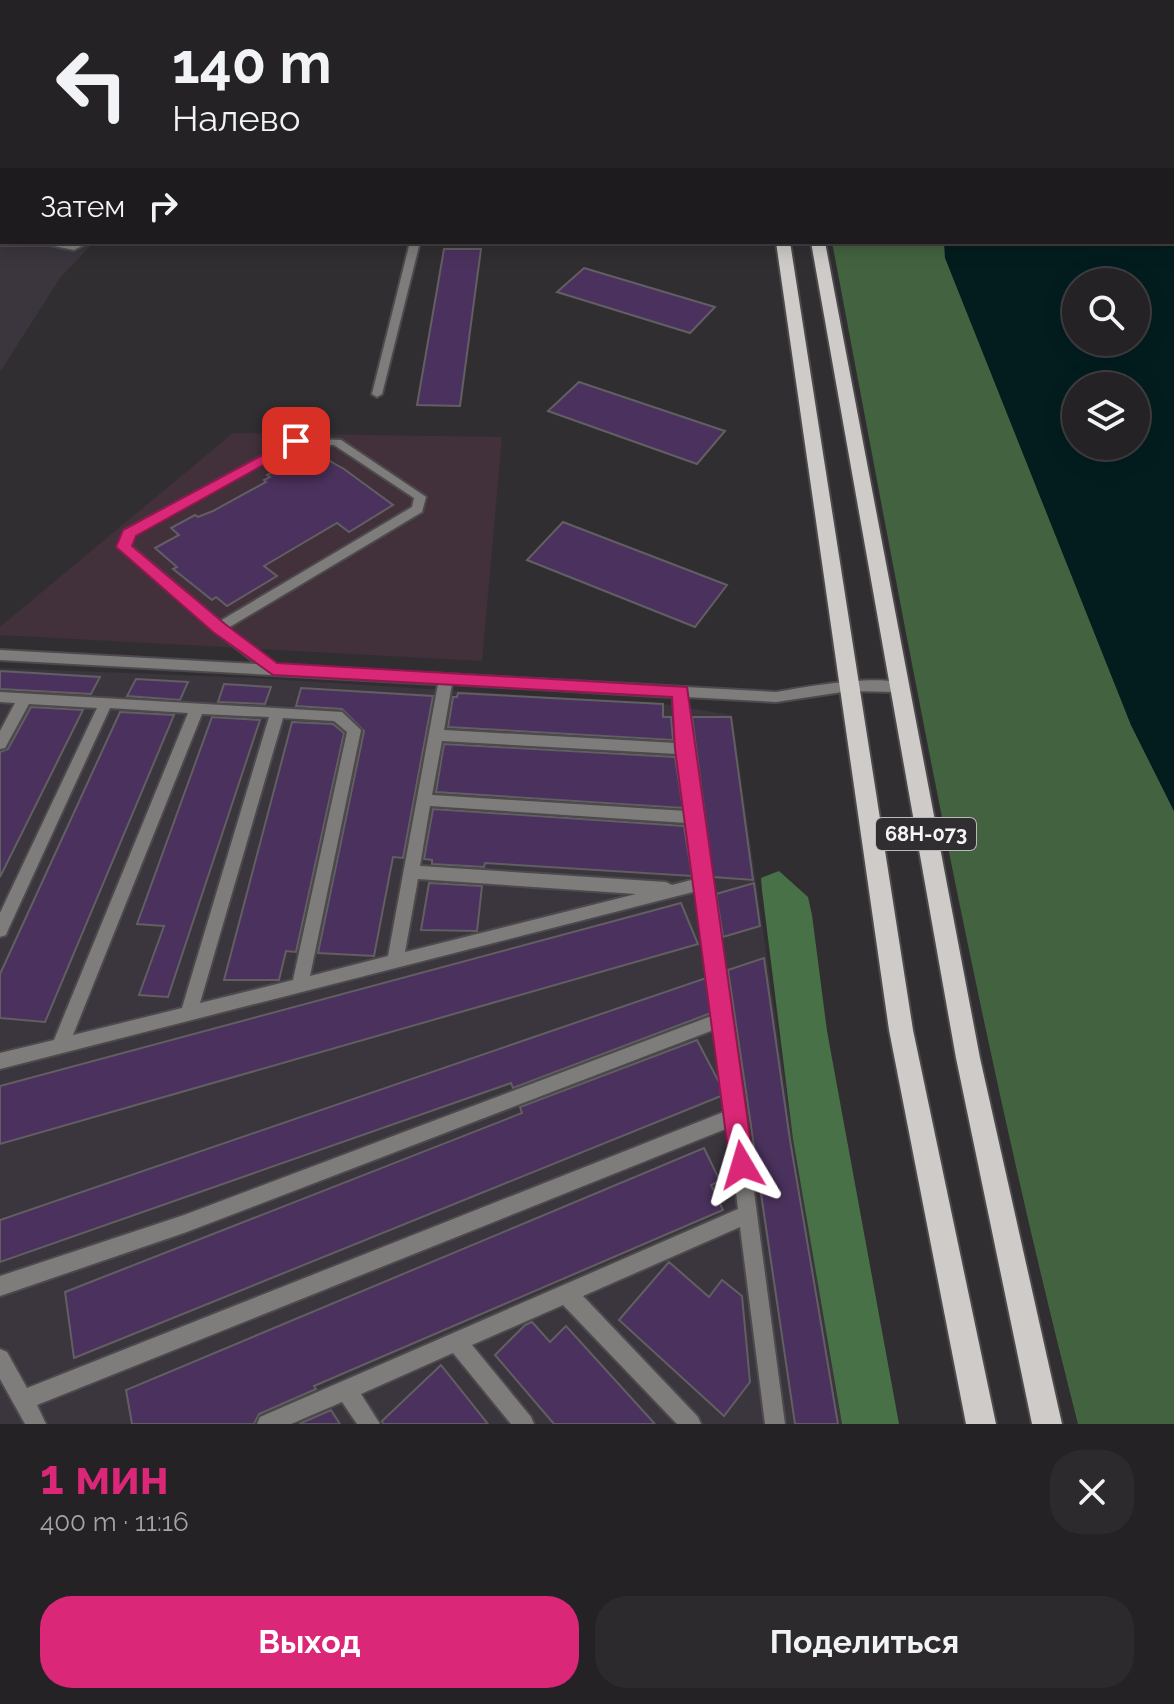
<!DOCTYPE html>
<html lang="ru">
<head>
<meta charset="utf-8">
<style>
  body { margin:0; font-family:Raleway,sans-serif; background:#2d2a2d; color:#f1f3f6; height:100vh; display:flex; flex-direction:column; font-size:30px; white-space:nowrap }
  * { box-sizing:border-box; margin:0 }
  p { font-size:26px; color:#a3a4a7 }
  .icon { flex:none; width:44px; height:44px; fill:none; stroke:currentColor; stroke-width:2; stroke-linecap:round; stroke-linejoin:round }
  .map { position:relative; height:1424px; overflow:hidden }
  .sheet { display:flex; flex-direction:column; background:#252225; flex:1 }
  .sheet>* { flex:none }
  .top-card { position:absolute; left:0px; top:0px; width:1174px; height:244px; box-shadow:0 4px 20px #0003,0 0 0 2px #423f42; background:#252225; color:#f1f3f6; overflow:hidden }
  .buttons { position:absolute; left:1062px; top:268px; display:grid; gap:16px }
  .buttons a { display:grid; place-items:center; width:88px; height:88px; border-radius:50%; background:#252225; box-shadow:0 4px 20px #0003,0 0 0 2px #423f42; font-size:40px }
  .pin { position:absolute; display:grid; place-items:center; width:68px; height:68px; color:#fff; margin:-34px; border-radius:16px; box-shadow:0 4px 12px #0006 }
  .me { position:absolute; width:88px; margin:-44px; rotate:353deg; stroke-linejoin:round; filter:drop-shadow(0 0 6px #0008) }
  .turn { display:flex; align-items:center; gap:28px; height:168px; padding:0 40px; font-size:36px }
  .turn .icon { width:104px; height:104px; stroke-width:2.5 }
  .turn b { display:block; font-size:56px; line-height:68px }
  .then { display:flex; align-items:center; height:76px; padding:0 40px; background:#0003; gap:16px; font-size:30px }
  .round { display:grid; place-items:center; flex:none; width:84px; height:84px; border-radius:32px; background:#2d2a2d }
  .headline { display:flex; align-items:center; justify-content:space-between; height:136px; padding:0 40px }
  h1 { font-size:48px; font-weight:700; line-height:60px; color:#db2777 }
  .primary-button { display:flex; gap:16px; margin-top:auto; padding:16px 40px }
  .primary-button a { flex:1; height:92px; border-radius:32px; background:#db2777; color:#fff; font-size:32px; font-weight:700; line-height:92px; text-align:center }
  .primary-button a+a { background:#2d2a2d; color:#f1f3f6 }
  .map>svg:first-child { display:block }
  .built { fill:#3b353d }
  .education { fill:#42313b }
  .green { fill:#436340 }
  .forest { fill:#497147 }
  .water { fill:#031d1e; fill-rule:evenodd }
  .building { fill:#4b325e; stroke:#615f62; stroke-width:2 }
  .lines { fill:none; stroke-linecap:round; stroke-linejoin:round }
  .lane-casing { stroke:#4d4a4d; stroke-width:4 }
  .primary-casing { stroke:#4d4a4d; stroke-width:4 }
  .lane { fill:#7e7d7b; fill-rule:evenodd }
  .primary { fill:#cecbc8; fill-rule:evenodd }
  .route { fill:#db2777; stroke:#8e194d; stroke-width:2 }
  .labels { text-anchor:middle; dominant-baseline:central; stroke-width:6; stroke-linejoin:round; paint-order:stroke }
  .shield { fill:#312e31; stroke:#bbb9bb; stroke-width:2 }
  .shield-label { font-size:20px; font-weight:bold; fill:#f6f4f6 }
</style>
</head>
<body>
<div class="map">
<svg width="1174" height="1424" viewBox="0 0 1174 1424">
  <rect width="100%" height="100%" fill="#312e31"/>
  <g class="built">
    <polygon points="0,189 2,242 94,242 60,278 0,372"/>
    <polygon points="0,668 255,678 663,704 732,715 793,1139 842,1424 0,1424"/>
  </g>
  <polygon class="education" points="233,433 502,437 482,661 0,635 0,627"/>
  <path class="green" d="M 832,242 L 944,242 L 946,259 L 1131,725 L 1174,811 L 1174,1424 L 1078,1424 C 978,1035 907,637 832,242 Z"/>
  <polygon class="forest" points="779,871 808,897 812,915 827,1031 899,1424 842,1424 793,1139 762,890 761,878"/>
  <path class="water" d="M 924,0 L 1174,0 L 1174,811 L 1131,725 L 945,258 L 944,242 L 1172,242 L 1172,2 L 922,2 ZM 1076,282 L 1136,282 L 1136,342 L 1076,342 ZM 1076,386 L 1136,386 L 1136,446 L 1076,446 Z"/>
  <g class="building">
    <polygon points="444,249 481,249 460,406 417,405"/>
    <polygon points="584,268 715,307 690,333 557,292"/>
    <polygon points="579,382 725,431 697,464 548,411"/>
    <polygon points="319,455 344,469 393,505 349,532 337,523 264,566 277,576 227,606 216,597 212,600 173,569 177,567 155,548 179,535 171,528 195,515 198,517 213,511 266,482 264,480 270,477 267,475 289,462 296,467"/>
    <polygon points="563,522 727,585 695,627 527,560"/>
    <polygon points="0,671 100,677 91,694 0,689"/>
    <polygon points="136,679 188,682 180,700 127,696"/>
    <polygon points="224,684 271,687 265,704 218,702"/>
    <polygon points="301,688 433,696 403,858 393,857 374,956 318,953 364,731 342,709 296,706"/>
    <polygon points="458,693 663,704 663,717 671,717 673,740 448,727 453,697 457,697"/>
    <polygon points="31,707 83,710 0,877 0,752 8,749"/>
    <polygon points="120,712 174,715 45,1022 0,1018 0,974"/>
    <polygon points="212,717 260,720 168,997 139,995 164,926 137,924"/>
    <polygon points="692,717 731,717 753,880 713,877"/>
    <polygon points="292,722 333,724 344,733 296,952 286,951 279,980 224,980"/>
    <polygon points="444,744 675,757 683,808 436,792"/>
    <polygon points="433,809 684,826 692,876 485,863 484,867 432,864 432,860 424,859"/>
    <polygon points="429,883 482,886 477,931 421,930"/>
    <polygon points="754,883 760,926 723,937 716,894"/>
    <polygon points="681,903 698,944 0,1144 0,1086"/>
    <polygon points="764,958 790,1140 838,1424 795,1424 728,970"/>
    <polygon points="706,978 711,1013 513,1088 511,1083 0,1262 0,1220"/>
    <polygon points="697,1040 720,1084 721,1096 74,1358 65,1292 522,1113 520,1107"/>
    <polygon points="704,1148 720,1181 711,1185 723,1210 314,1386 316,1389 259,1414 254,1424 132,1424 126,1390"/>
    <polygon points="669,1262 709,1297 722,1280 742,1296 750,1382 724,1416 619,1320"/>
    <polygon points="532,1322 550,1342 566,1326 655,1424 554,1424 495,1355 525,1325"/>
    <polygon points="441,1365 488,1424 383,1424 382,1421"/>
    <polygon points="331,1410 340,1424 299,1424"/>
  </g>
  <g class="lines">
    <g class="lane-casing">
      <g id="lane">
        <polygon points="448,0 456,0 446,2"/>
        <polygon points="547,0 555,0 545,2"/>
        <polygon points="0,20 2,20 0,25"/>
        <rect x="0" y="137" width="2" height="6"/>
        <polygon points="0,239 2,242 73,244 90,242 74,250 49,245 0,245"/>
        <polygon points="410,242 420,242 382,394 377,397 372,394"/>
        <path d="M 296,438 L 341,440 L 426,497 L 422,512 L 228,628 L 277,665 L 776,692 C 800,688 890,671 906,687 L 899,692 L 849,691 L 776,702 L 687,697 L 691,749 L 731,1019 L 785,1424 L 765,1424 L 740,1227 L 583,1296 L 698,1417 L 701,1424 L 677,1424 L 563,1305 L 472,1345 L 531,1417 L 534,1424 L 511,1424 L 453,1353 L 361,1394 L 380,1424 L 357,1424 L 342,1402 L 291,1424 L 257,1424 L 260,1417 L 738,1209 L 728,1128 L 37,1405 L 46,1424 L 25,1424 L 0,1379 L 0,1349 L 7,1352 L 27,1388 L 726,1111 L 716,1029 L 184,1233 L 0,1296 L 0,1276 L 184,1215 L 714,1015 L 697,891 L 0,1069 L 0,1053 L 54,1040 L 188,713 L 110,708 L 8,930 L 6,935 L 0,937 L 0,913 L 97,708 L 29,704 L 5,748 L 0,749 L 0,731 L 15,703 L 0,702 L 0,692 L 342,712 L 361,730 L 310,976 L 388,956 L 438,684 L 0,660 L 0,650 L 257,664 L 214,631 L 118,547 L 125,530 ZM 298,444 L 334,445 L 414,498 L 412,507 L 220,621 L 131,546 L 134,535 ZM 452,684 L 673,697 L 676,743 L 444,730 ZM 202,714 L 269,717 L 182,1008 L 73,1035 ZM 283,718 L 334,721 L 347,732 L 293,980 L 200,1003 ZM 442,741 L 678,754 L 686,811 L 432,795 ZM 430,806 L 687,823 L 695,879 L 672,885 L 666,882 L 420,866 ZM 418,879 L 636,894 L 405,952 Z"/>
      </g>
    </g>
    <g class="primary-casing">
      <g id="primary">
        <rect x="749" y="0" width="10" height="2"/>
        <rect x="772" y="0" width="10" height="2"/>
        <polygon points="776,242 790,242 913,1030 996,1424 966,1424 889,1030"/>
        <polygon points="811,242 825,242 980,1058 1062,1424 1032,1424 956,1058"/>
      </g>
    </g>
    <use href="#lane" class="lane"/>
    <use href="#primary" class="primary"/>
  </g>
  <polygon class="route" points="296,437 303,441 301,444 136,536 132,546 225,624 277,663 687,687 754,1165 750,1173 742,1177 734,1173 730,1165 675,749 672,697 273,675 213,632 116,547 123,530"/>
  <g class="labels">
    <rect class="shield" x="876" y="818" width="100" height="32" rx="6"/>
    <g class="shield-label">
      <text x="926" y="834">68Н-073</text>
    </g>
  </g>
</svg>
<div class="buttons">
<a><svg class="icon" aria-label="search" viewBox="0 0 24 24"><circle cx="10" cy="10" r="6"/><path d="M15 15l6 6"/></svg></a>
<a><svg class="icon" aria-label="layers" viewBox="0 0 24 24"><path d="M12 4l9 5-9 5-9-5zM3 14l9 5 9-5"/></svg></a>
</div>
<div class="pin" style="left:296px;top:441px;background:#d93025"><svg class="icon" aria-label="arrive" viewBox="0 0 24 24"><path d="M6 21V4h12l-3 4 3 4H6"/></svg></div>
<svg class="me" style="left:742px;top:1165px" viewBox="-20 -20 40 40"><path d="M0-17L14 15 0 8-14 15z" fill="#db2777" stroke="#fff" stroke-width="4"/></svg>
<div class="top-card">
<div class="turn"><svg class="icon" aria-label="left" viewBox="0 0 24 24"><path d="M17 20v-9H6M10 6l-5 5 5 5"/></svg><div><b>140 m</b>Налево</div></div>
<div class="then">Затем<svg class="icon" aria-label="right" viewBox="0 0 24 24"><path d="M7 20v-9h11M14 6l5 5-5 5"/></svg></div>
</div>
</div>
<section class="sheet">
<div class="headline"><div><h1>1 мин</h1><p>400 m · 11:16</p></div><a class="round"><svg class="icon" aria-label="close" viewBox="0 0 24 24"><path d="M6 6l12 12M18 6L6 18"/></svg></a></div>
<div class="primary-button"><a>Выход</a><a>Поделиться</a></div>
</section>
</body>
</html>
